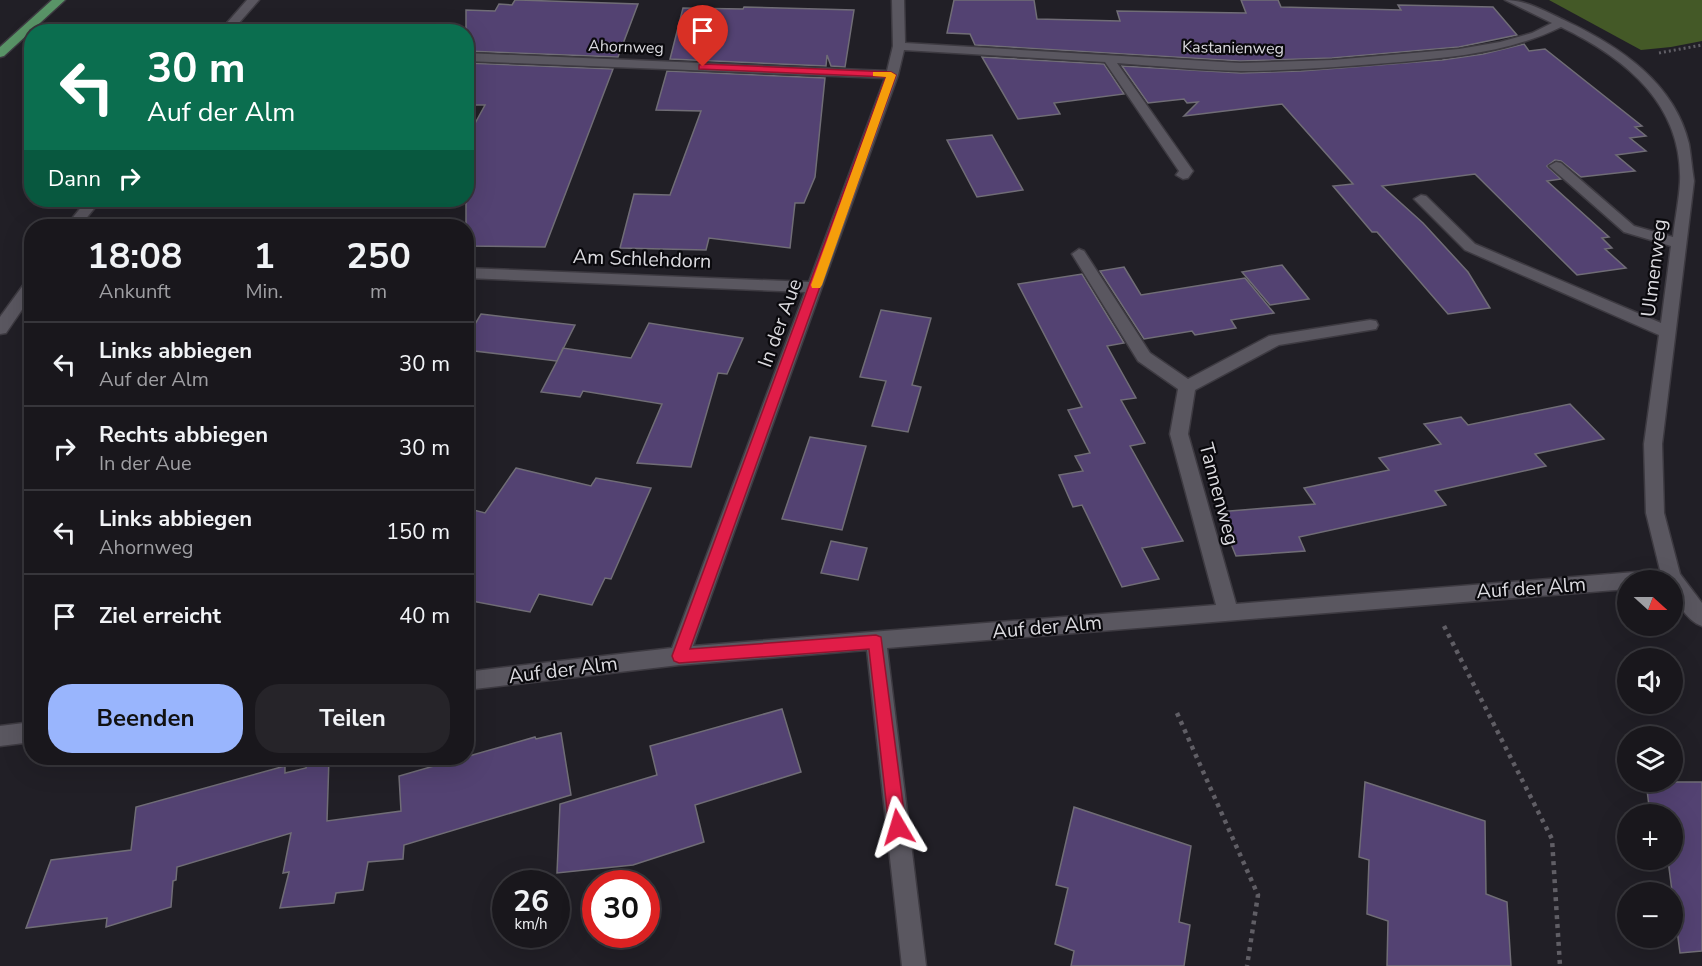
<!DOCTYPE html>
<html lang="de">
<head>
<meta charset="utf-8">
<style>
  body { margin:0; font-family:"Nunito Sans",sans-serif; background:#262429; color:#f1f3f6; height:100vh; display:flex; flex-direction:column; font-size:22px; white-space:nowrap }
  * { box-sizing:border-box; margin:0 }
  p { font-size:20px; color:#9f9fa3 }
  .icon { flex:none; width:33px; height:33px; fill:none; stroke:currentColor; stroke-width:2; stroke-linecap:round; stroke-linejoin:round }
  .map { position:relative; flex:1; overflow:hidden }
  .drawer { position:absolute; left:24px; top:219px; width:450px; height:546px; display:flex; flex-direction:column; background:#19171c; border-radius:24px; box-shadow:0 6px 24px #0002,0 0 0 2px #37363b }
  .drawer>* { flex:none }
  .guide { position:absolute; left:24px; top:24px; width:450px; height:183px; border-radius:24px; box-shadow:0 6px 24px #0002,0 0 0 2px #37363b; background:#0b6e4f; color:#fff; overflow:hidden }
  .needle { width:39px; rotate:111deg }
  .tools { position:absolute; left:1617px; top:570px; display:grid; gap:12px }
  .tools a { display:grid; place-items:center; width:66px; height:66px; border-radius:50%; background:#19171c; box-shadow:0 6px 24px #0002,0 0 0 2px #37363b; font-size:30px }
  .speed { position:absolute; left:492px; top:870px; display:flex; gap:12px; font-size:30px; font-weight:700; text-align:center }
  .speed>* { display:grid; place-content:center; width:78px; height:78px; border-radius:50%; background:#19171c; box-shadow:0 6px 24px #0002,0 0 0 2px #37363b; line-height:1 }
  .speed small { font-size:15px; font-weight:400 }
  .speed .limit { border:9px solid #d22; background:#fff; color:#111 }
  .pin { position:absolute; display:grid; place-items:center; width:51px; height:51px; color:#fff; margin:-62px -26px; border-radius:50% 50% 50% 0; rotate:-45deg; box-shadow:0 0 6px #0007 }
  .pin .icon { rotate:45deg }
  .me { position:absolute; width:66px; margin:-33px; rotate:353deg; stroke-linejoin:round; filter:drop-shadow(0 0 4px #0008) }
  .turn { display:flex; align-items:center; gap:21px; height:126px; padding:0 24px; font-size:27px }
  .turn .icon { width:78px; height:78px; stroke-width:2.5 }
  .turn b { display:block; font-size:42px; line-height:51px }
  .then { display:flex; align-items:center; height:57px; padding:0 24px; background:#0003; gap:12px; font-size:22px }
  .eta { display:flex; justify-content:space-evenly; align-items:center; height:102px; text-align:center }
  .eta b { font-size:36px; font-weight:700; line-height:42px }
  .cta { display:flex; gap:12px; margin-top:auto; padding:12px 24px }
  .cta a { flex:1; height:69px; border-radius:24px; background:#99b5fd; color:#111; font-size:24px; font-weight:700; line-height:69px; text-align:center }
  .cta a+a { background:#262429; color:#f1f3f6 }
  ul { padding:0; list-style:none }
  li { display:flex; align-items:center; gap:18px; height:84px; padding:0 24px; border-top:2px solid #37363b }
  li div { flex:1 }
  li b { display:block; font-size:22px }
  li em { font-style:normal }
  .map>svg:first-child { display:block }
  .forest { fill:#445927 }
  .building { fill:#534272; stroke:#706d76; stroke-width:1.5 }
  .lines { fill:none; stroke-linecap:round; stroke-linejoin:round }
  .minor-casing { stroke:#3d3a41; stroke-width:3 }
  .major-casing { stroke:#3d3a41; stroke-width:3 }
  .path-far1 { stroke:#605e65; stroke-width:3; stroke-dasharray:2 3; stroke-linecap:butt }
  .path { stroke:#605e65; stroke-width:4.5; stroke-dasharray:4 5; stroke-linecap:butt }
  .minor { fill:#5a5760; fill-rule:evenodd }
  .major { fill:#599467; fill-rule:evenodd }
  .route { fill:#e11d48; stroke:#92132f; stroke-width:1.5 }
  .slow { fill:#f59e0b }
  .labels { text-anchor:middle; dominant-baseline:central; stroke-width:4.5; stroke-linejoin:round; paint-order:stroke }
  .far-street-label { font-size:16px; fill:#dbdadf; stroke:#0a090d }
  .street-label { font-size:20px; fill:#dbdadf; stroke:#0a090d }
</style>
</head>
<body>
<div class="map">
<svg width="1702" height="966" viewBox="0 0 1702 966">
  <rect width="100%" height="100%" fill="#211f26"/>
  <polygon class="forest" points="1549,0 1702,0 1702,41 1671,47 1641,50"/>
  <g class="building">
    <polygon points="515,0 519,0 638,4 618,57 466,51 466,10 495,11 499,4 512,5"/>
    <polygon points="954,0 1034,0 1037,19 1120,21 1117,11 1246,13 1241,0 1278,0 1281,7 1401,10 1398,5 1493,7 1517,35 1459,47 1332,58 1240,61 975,45 970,34 947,33"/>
    <polygon points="744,7 854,10 845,67 831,66 827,55 826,66 670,59 683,8 743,9"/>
    <polygon points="1524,44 1529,51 1545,49 1642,126 1635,127 1646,136 1630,138 1646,151 1616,155 1635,171 1581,177 1561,161 1555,160 1547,166 1561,179 1547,181 1609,237 1602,238 1612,248 1605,249 1626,268 1577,275 1475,174 1382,186 1423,223 1468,272 1490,308 1448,314 1377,232 1372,232 1333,186 1353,184 1282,104 1184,116 1198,102 1187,103 1184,99 1148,103 1122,66 1241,73 1301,71 1442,60 1483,54"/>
    <polygon points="982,57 1104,64 1124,94 1054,103 1060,114 1018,119"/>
    <polygon points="466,63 613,69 545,247 466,246 466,140 485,105 466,105"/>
    <polygon points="667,71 825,78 815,177 804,203 795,203 790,248 709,238 706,250 620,248 634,194 670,195 701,111 656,110"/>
    <polygon points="992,135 1023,190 977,197 947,140"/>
    <polygon points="1282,265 1309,299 1270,305 1242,272"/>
    <polygon points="1124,267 1141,295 1245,278 1274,313 1231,320 1236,328 1195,335 1192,331 1144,339 1100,271"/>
    <polygon points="1082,274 1124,343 1107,346 1136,398 1121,400 1145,443 1130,446 1183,541 1142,548 1159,579 1122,587 1082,505 1073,507 1059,475 1083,471 1075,456 1090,453 1068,410 1082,407 1018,284"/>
    <polygon points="881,310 931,318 912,385 921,387 908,432 872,426 886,381 860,377"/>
    <polygon points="481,314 575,325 557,361 563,348 631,358 649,323 743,338 727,374 718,373 691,467 637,463 662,404 583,391 580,397 541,392 557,361 466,350 466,339"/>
    <polygon points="1570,404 1604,439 1535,454 1546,466 1435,491 1446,505 1299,537 1305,551 1236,556 1218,512 1315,504 1304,488 1389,470 1379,458 1441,444 1424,424 1461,417 1468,425"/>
    <polygon points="810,437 866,446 842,530 782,519"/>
    <polygon points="516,468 591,486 596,478 651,488 611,579 605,578 592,605 539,594 530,612 466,600 466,508 485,513"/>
    <polygon points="831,541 867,548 858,580 821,573"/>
    <polygon points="782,709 801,772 695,805 704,842 633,865 557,873 560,804 657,775 650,746"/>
    <polygon points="561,733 571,795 404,845 403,859 368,862 363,890 336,893 334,903 280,908 289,872 283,873 291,833 177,867 176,880 173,881 171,907 106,927 107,918 26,928 51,860 131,850 136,807 285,766 285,773 306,768 308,758 329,758 327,821 401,811 399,776 535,737 536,739"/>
    <polygon points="1365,782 1485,821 1486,894 1507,902 1511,966 1387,966 1388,921 1367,914 1369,860 1359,857"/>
    <polygon points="1646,782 1702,782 1702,951 1680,953 1668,860 1672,860 1672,814 1650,814"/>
    <polygon points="1074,807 1191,846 1179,922 1190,925 1184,966 1071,966 1074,951 1055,944 1068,888 1056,885"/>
  </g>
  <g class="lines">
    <g class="minor-casing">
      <g id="minor">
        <polygon points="247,0 259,0 231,32 219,32"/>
        <path d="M 892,0 L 904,0 L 905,43 L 1240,63 L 1332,60 L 1459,49 L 1500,42 L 1532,33 L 1552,23 L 1505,0 C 1527,0 1546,12 1566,21 C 1619,46 1675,83 1689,144 C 1691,156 1692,169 1694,181 L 1662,444 L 1664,513 L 1680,574 L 1702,603 L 1702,626 C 1686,621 1672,597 1672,580 L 1628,580 L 1628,589 L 887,648 L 926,966 L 902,966 L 867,650 L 679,665 L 466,690 L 466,672 L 672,648 L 805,292 L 466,278 L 466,268 L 809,282 L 885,78 L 466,61 L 466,53 L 887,71 L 893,46 ZM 1561,27 C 1625,58 1683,104 1680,182 C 1679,200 1675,219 1673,237 L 1634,226 L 1561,163 L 1556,162 L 1549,166 L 1624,232 L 1671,246 L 1661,323 L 1475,244 L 1426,196 L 1421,195 L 1414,199 L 1465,250 L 1659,335 L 1644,444 L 1646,513 L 1660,570 L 1236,604 L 1188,434 L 1195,390 L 1279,345 L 1370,330 L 1376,329 L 1378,325 L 1376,321 L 1370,320 L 1269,336 L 1188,379 L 1150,353 L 1084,251 L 1079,249 L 1072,254 L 1138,361 L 1178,389 L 1170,434 L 1216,605 L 693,646 L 898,75 L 904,50 L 1105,62 L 1179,171 L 1176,175 L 1183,179 L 1188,178 L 1193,171 L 1117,63 C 1158,66 1200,70 1241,71 C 1294,71 1348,66 1401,62 C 1456,57 1510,52 1561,27 Z"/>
        <polygon points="87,200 101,200 80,226 66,226"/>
        <polygon points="32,278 32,295 6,333 0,334 0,317 27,280"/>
        <polygon points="32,722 32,742 0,746 0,726"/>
      </g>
    </g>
    <g class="major-casing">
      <polygon id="major" points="52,0 65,0 4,56 0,57 0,47"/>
    </g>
    <polyline class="path-far1" points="1659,53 1702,45"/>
    <g class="path">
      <polyline points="1444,626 1552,839 1560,966"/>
      <polyline points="1177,713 1258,895 1247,966"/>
    </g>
    <use href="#minor" class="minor"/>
    <use href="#major" class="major"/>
  </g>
  <polygon class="route" points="703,64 891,72 896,75 690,649 876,635 881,637 906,827 904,833 898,835 892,833 889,827 869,649 679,663 674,661 672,656 886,77 699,69 699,65"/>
  <polygon class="slow" points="873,72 891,72 896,75 822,285 820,288 812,288 811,285 886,77 873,76"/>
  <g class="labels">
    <g class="far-street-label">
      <text transform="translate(626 47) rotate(2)">Ahornweg</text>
      <text transform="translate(1233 48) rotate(1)">Kastanienweg</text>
    </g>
    <g class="street-label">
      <text transform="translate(642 259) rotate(2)">Am Schlehdorn</text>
      <text transform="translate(1654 268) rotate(-83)">Ulmenweg</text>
      <text transform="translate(780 323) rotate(-70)">In der Aue</text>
      <text transform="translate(1219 494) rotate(75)">Tannenweg</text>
      <text transform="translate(1531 588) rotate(-4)">Auf der Alm</text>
      <text transform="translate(1047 627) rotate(-5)">Auf der Alm</text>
      <text transform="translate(563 670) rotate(-7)">Auf der Alm</text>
    </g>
  </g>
</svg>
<div class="tools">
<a><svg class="needle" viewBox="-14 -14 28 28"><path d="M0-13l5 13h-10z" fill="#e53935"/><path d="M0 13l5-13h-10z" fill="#9f9fa3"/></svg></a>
<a><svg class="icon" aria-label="sound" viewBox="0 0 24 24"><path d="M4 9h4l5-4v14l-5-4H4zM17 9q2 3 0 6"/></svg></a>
<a><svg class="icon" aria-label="layers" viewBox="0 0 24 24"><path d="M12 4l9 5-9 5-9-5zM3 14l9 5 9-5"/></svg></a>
<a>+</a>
<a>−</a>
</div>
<div class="speed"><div>26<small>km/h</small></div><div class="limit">30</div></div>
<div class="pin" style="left:703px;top:67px;background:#d93025"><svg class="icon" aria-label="arrive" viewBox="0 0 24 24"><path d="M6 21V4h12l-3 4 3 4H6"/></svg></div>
<svg class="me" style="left:898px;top:827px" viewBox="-20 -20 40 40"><path d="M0-17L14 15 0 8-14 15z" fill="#e11d48" stroke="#fff" stroke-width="4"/></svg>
<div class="guide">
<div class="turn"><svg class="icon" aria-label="left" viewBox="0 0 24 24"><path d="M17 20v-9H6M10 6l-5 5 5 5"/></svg><div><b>30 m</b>Auf der Alm</div></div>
<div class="then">Dann<svg class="icon" aria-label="right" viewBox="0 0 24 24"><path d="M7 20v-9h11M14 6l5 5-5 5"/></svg></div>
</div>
<section class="drawer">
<div class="eta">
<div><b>18:08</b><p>Ankunft</p></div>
<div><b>1</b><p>Min.</p></div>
<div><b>250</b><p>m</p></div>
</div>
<ul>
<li><svg class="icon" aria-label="left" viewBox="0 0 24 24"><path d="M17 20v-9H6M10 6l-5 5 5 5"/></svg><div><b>Links abbiegen</b><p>Auf der Alm</p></div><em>30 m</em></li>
<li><svg class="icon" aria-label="right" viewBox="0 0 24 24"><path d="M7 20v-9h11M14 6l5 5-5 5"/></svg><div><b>Rechts abbiegen</b><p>In der Aue</p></div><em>30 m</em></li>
<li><svg class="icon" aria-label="left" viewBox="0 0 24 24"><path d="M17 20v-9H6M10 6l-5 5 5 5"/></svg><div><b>Links abbiegen</b><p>Ahornweg</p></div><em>150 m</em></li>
<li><svg class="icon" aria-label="arrive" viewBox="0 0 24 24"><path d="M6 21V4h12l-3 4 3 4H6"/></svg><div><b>Ziel erreicht</b></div><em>40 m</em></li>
</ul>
<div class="cta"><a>Beenden</a><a>Teilen</a></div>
</section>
</div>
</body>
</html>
